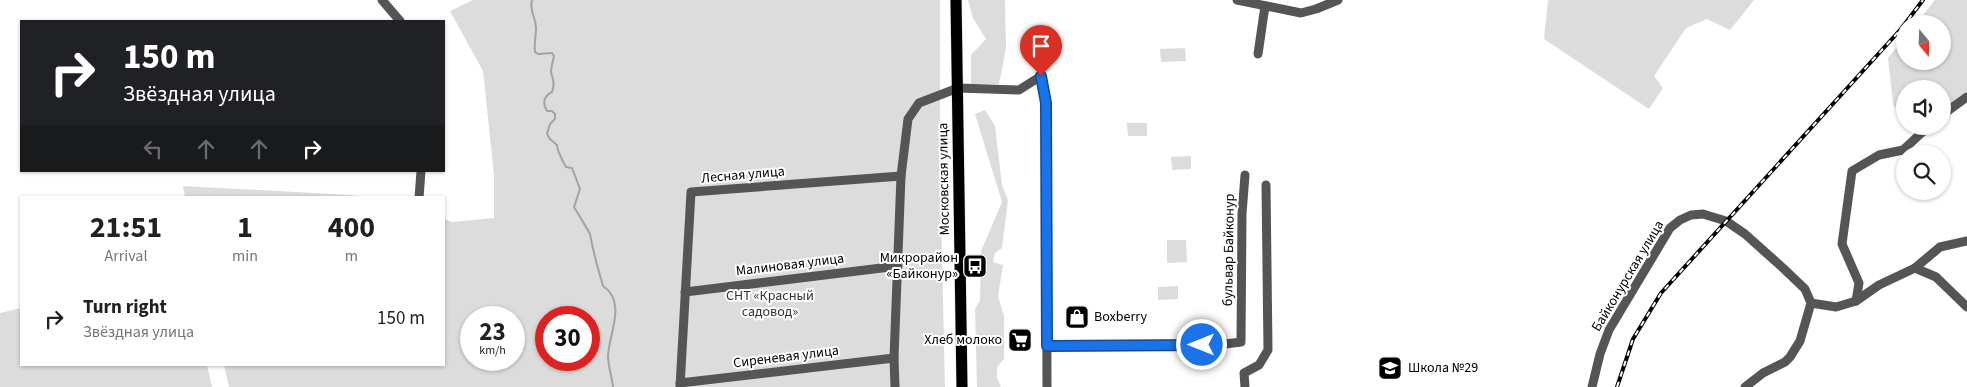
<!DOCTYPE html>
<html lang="en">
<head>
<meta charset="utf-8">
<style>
  body { margin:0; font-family:"Source Sans 3",sans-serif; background:#f6f6f6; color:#202124; height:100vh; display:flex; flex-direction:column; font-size:19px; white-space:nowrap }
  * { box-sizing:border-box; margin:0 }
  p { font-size:16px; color:#757577 }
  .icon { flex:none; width:28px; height:28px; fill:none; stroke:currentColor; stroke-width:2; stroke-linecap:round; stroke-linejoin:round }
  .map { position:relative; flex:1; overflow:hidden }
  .drawer { position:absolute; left:20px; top:196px; width:425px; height:170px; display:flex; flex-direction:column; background:#fff; border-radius:0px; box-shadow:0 1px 4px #0004 }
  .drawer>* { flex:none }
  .banner { position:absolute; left:20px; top:20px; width:425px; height:152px; border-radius:0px; box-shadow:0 1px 4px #0004; background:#202124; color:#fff; overflow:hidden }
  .needle { width:32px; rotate:161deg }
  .controls { position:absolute; left:1896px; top:15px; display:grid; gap:10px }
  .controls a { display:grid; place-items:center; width:55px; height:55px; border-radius:50%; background:#fff; box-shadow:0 1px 4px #0004; font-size:25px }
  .speed { position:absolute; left:460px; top:306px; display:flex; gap:10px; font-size:25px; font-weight:700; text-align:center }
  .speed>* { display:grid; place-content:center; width:65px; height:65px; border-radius:50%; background:#fff; box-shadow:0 1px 4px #0004; line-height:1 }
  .speed small { font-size:12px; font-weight:400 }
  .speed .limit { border:8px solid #d22; background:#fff; color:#111 }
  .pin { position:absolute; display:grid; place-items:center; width:42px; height:42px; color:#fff; margin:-51px -21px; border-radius:50% 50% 50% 0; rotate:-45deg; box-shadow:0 0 5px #0007 }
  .pin .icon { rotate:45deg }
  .me { position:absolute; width:55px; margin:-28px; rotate:270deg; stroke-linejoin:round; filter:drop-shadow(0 0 4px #0008) }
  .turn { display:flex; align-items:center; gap:18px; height:105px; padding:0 20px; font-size:22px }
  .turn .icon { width:65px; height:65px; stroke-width:2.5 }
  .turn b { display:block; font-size:35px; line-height:42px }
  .lanes { display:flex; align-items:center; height:48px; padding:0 20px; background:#0003; justify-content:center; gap:25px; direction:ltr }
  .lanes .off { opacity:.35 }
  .eta { display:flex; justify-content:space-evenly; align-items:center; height:85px; text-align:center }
  .eta b { font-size:30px; font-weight:700; line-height:35px }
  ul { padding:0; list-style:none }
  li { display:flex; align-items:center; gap:15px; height:75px; padding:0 20px }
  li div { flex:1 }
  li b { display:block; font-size:19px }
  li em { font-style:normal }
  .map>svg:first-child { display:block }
  .green { fill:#dcdcdc; fill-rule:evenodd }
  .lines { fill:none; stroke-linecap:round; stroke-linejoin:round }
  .stream { stroke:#a3a3a3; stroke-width:2 }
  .major-casing { stroke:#dbdbdb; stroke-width:12 }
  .minor { stroke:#555; stroke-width:9 }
  .major { stroke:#000; stroke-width:11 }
  .rail-casing { stroke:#000; stroke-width:4 }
  .rail { stroke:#fff; stroke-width:2; stroke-dasharray:5.5; stroke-linecap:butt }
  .route-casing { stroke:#114b97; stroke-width:12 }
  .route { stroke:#1a73e8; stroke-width:9 }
  .labels { text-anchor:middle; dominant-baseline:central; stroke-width:4; stroke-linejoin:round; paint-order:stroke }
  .street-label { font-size:14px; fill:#000; stroke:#fff }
  .poi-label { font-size:14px; fill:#000; stroke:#fff; text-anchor:end }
  .park-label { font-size:14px; fill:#333; stroke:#fff }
</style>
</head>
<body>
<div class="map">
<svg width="1967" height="387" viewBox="0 0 1967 387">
  <rect width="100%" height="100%" fill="#fff"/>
  <g class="green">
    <path d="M 473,0 L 940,0 L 940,170 L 945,387 L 229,387 L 224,365 L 444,365 L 444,219 L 452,222 L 494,218 L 494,175 L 483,71 L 450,11 ZM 471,318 L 514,318 L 514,360 L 471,360 ZM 546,318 L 589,318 L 589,360 L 546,360 Z"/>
    <polygon points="968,0 1005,0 1006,48 999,84 971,84 971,55 986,39 973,18"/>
    <polygon points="1548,0 1754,0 1730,30 1707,19 1686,28 1654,76 1663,88 1649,109 1544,39"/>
    <polygon points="1935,0 1967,0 1967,94 1943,111 1942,89 1905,89 1905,124 1893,104 1888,58 1905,37 1905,61 1942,61 1942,24 1916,24"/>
    <polygon points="1185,48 1186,61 1161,62 1160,49"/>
    <polygon points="985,110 995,126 1002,185 1008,200 1002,248 995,253 993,262 1003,265 998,296 1004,316 1004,359 997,367 997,378 1001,387 977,387 975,309 980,300 981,251 1002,202 975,114"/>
    <polygon points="1127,123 1147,123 1147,136 1128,136"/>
    <polygon points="1191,156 1191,169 1172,170 1171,157"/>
    <polygon points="183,186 349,195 367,197 185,197"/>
    <polygon points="1167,240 1186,240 1187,262 1167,263"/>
    <polygon points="1178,286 1178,299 1158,300 1158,287"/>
    <polygon points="21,308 21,365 207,365 212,387 0,387 0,313"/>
  </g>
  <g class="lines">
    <path class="stream" d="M 532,0 C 529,13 536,16 536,28 C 536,36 534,43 535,52 L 538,54 L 552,53 L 554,56 C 553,61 551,68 551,72 C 553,80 555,83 552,92 C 544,96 542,103 547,111 L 552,111 L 555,114 L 555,119 L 550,124 L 547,134 L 550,139 L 557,145 C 557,150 563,162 566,167 L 572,168 L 580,189 L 574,207 C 576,210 589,232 590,234 C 593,251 598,269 603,286 C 627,302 609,333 608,356 C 608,366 612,377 613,387"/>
    <g class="major-casing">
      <polyline id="major" points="956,0 962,387"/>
    </g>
    <g class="minor">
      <polyline points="382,0 400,21"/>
      <polyline points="1237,0 1301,13 1316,9 1338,0"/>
      <polyline points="1258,54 1265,6"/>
      <polyline points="1942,115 1967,97"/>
      <polyline points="419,198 421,171"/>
      <polyline points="1915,268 1940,247 1967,241"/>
      <polyline points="685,292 898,266"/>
      <polyline points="1856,301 1859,283 1842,244 1852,171 1879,155 1903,150 1929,126"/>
      <polyline points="1811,303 1836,307 1856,301 1879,285 1915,268 1936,277 1967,307"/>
      <polyline points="1047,346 1217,345 1241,342 1242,214 1245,175"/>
      <polyline points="680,383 894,358"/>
      <polyline points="680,387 691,192 901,176"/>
      <polyline points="895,387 894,358 901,176 908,119 919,103 958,88 1019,90 1041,76 1046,103 1047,387"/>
      <polyline points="1245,387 1244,373 1259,365 1268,350 1266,185"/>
      <polyline points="1592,387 1600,354 1609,330 1670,228 1680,220 1691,215 1703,214 1726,221 1745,234 1783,268 1805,289 1811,303 1800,341 1790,357 1785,362 1763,373 1745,387"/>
    </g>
    <use href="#major" class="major"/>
    <g class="rail-casing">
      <polyline id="rail" points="1617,387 1633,339 1661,293 1901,29 1923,0"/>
    </g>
    <use href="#rail" class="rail"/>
  </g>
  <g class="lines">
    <g class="route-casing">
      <polyline id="route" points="1041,76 1046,103 1047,346 1202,345"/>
    </g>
    <use href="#route" class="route"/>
  </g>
  <defs>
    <g id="bus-square" transform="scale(1.25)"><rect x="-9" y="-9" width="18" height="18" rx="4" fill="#000" stroke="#fff"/><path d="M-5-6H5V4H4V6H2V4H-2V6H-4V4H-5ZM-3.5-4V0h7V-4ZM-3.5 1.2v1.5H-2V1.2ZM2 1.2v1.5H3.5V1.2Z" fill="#fff"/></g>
    <g id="shop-square" transform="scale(1.25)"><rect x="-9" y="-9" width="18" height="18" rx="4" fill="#000" stroke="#fff"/><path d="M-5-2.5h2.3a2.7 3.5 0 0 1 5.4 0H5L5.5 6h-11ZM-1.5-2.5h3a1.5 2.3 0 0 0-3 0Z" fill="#fff"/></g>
    <g id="supermarket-square" transform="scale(1.25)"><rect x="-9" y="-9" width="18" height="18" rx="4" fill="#000" stroke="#fff"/><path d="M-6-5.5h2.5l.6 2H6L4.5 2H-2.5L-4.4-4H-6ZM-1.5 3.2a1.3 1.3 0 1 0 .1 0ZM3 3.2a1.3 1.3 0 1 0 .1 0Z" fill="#fff"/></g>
    <g id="school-square" transform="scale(1.25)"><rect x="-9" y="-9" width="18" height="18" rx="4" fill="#000" stroke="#fff"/><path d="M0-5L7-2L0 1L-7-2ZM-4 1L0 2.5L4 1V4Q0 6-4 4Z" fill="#fff"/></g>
  </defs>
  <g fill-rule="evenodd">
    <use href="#bus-square" x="975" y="266"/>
    <use href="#shop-square" x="1077" y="317"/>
    <use href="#supermarket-square" x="1020" y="340"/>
    <use href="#school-square" x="1390" y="368"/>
  </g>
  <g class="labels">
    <g class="street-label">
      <text transform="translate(743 175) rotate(-5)">Лесная улица</text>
      <text transform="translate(944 179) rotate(-91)">Московская улица</text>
      <text transform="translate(1229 250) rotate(-89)">бульвар Байконур</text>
      <text transform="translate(790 265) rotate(-7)">Малиновая улица</text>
      <text transform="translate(1628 276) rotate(-59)">Байконурская улица</text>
      <text transform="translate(786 357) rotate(-7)">Сиреневая улица</text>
    </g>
    <g class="poi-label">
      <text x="958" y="258">Микрорайон<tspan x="958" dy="16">«Байконур»</tspan></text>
      <text x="1094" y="317" text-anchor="start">Boxberry</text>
      <text x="1002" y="340">Хлеб молоко</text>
      <text x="1408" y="368" text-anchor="start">Школа №29</text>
    </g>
    <g class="park-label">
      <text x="770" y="296">СНТ «Красный<tspan x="770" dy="16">садовод»</tspan></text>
    </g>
  </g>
</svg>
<div class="controls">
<a><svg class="needle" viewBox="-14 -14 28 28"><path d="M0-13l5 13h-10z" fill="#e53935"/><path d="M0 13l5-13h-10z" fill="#757577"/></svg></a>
<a><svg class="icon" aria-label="sound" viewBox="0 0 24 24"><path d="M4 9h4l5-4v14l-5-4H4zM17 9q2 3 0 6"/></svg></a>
<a><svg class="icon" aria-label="search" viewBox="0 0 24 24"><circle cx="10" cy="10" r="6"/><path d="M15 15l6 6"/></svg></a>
</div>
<div class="speed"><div>23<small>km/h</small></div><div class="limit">30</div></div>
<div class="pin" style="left:1041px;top:76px;background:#d93025"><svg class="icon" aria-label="arrive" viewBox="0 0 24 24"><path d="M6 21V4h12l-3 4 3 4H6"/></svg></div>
<svg class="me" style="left:1202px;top:345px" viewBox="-20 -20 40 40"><circle r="17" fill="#1a73e8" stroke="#fff" stroke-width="3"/><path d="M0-11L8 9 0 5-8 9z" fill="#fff"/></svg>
<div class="banner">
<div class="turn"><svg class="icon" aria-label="right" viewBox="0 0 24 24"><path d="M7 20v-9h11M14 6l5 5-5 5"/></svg><div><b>150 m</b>Звёздная улица</div></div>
<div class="lanes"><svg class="icon off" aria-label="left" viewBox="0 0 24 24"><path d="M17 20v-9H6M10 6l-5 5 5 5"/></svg><svg class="icon off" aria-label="ahead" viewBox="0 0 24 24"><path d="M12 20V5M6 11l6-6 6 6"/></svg><svg class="icon off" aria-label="ahead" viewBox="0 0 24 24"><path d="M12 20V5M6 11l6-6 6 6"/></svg><svg class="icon" aria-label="right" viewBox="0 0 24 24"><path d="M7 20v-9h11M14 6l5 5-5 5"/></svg></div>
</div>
<section class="drawer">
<div class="eta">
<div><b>21:51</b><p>Arrival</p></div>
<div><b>1</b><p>min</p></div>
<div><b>400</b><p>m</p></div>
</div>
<ul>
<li><svg class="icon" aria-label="right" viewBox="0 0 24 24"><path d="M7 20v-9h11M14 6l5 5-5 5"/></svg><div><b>Turn right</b><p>Звёздная улица</p></div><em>150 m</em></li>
</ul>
</section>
</div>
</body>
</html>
